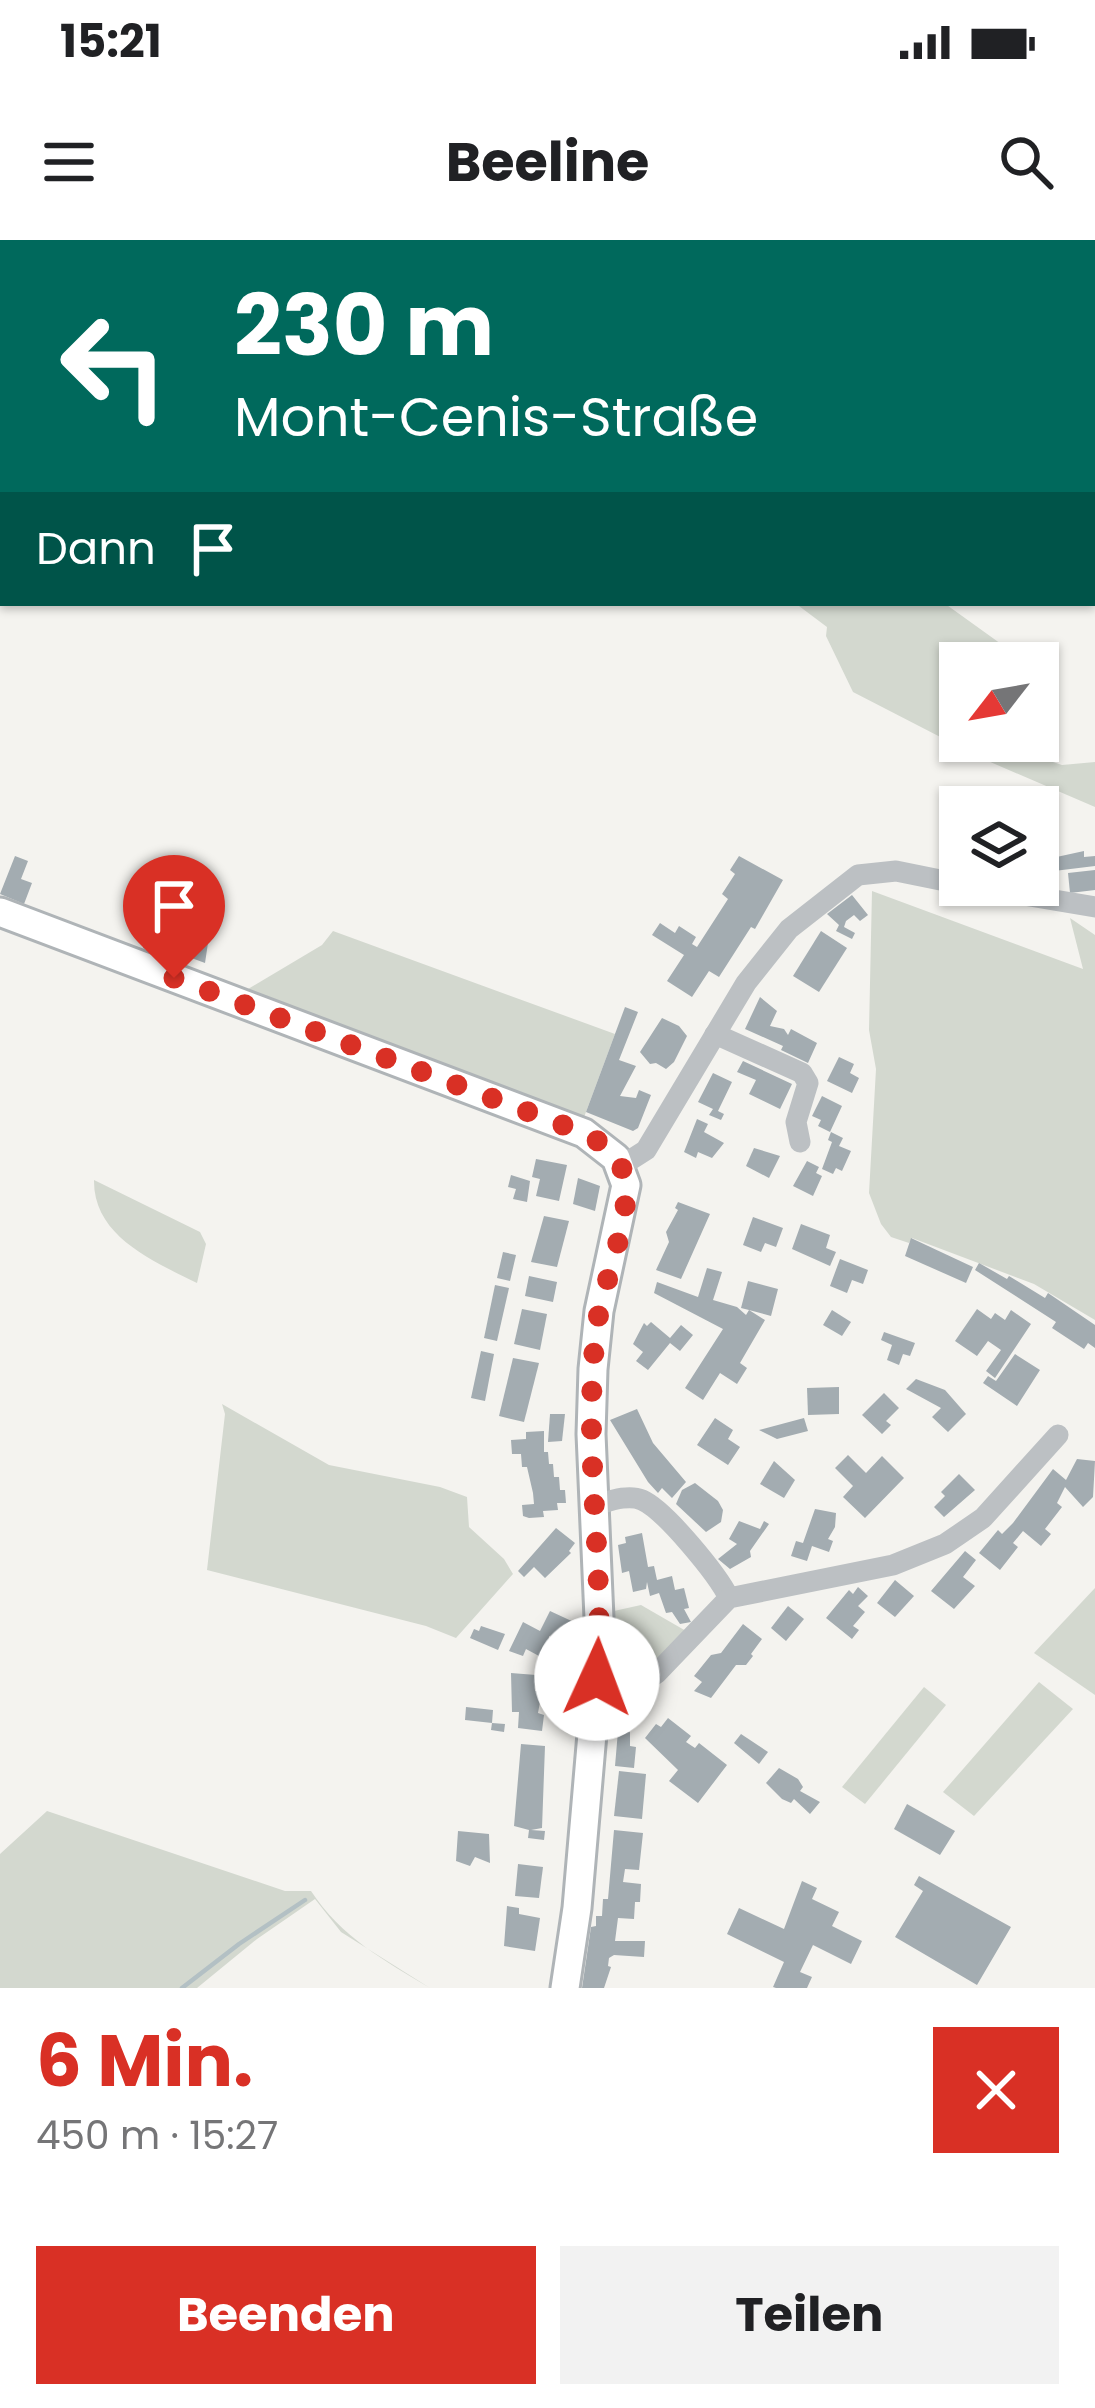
<!DOCTYPE html>
<html lang="de">
<head>
<meta charset="utf-8">
<style>
  body { margin:0; font-family:Poppins,sans-serif; background:#f2f2f2; color:#202124; height:100vh; display:flex; flex-direction:column; font-size:45px; white-space:nowrap }
  * { box-sizing:border-box; margin:0 }
  p { font-size:39px; color:#757577 }
  .icon { flex:none; width:66px; height:66px; fill:none; stroke:currentColor; stroke-width:2; stroke-linecap:round; stroke-linejoin:round }
  .map { position:relative; height:1748px; overflow:hidden }
  .details { display:flex; flex-direction:column; background:#fff; flex:1 }
  .details>* { flex:none }
  .top-card { position:absolute; left:0px; top:0px; width:1095px; height:366px; box-shadow:0 3px 9px #0004; background:#00695c; color:#fff; overflow:hidden }
  .needle { width:78px; rotate:239deg }
  .fabs { position:absolute; left:939px; top:402px; display:grid; gap:24px }
  .fabs a { display:grid; place-items:center; width:120px; height:120px; border-radius:0px; background:#fff; box-shadow:0 3px 9px #0004; font-size:60px }
  .pin { position:absolute; display:grid; place-items:center; width:102px; height:102px; color:#fff; margin:-123px -51px; border-radius:50% 50% 50% 0; rotate:-45deg; box-shadow:0 0 12px #0007 }
  .pin .icon { rotate:45deg }
  .me { position:absolute; width:132px; margin:-66px; rotate:2deg; stroke-linejoin:round; filter:drop-shadow(0 0 9px #0008) }
  .turn { display:flex; align-items:center; gap:42px; height:252px; padding:0 36px; font-size:54px }
  .turn .icon { width:156px; height:156px; stroke-width:2.5 }
  .turn b { display:block; font-size:84px; line-height:102px }
  .then { display:flex; align-items:center; height:114px; padding:0 36px; background:#0003; gap:24px; font-size:45px }
  .round { display:grid; place-items:center; flex:none; width:126px; height:126px; border-radius:0px; background:#f2f2f2 }
  .headline { display:flex; align-items:center; justify-content:space-between; height:204px; padding:0 36px }
  h1 { font-size:72px; font-weight:700; line-height:90px; color:#d93025 }
  .button { display:flex; gap:24px; margin-top:auto; padding:24px 36px }
  .button a { flex:1; height:138px; border-radius:0px; background:#d93025; color:#fff; font-size:48px; font-weight:700; line-height:138px; text-align:center }
  .button a+a { background:#f2f2f2; color:#202124 }
  .status { display:flex; justify-content:space-between; align-items:center; height:84px; padding:0 60px; background:#fff; direction:ltr }
  .status svg { height:33px; fill:currentColor }
  header { display:flex; justify-content:space-between; align-items:center; height:156px; padding:0 36px; background:#fff; font-size:54px; font-weight:700 }
  .map>svg:first-child { display:block }
  .green { fill:#d3d8cf }
  .lines { fill:none; stroke-linecap:round; stroke-linejoin:round }
  .stream { stroke:#b3c0c4; stroke-width:4.5 }
  .building { fill:#a3acb1 }
  .major-casing { stroke:#afb4b7; stroke-width:33 }
  .minor { stroke:#bcc0c3; stroke-width:21 }
  .major { stroke:#fff; stroke-width:27 }
  .route { stroke:#d93025; stroke-width:21; stroke-dasharray:0 37.8 }
</style>
</head>
<body>
<div class="status"><b>15:21</b><svg viewBox="0 0 49 12"><path d="M0 12V9h3v3zM5 12V6h3v6zM10 12V3h3v9zM15 12V0h3v12zM26 1h20v11H26zM47 4h2v5h-2z"/></svg></div>
<header><svg class="icon" aria-label="menu" viewBox="0 0 24 24"><path d="M4 6h16M4 12h16M4 18h16"/></svg>Beeline<svg class="icon" aria-label="search" viewBox="0 0 24 24"><circle cx="10" cy="10" r="6"/><path d="M15 15l6 6"/></svg></header>
<div class="map">
<svg width="1095" height="1748" viewBox="0 0 1095 1748">
  <rect width="100%" height="100%" fill="#f4f3ef"/>
  <g class="green">
    <polygon points="0,0 470,0 3,3 0,204"/>
    <polygon points="795,363 944,363 1015,414 1016,423 960,423 960,501 1006,501 983,519 853,452 826,396 827,387"/>
    <polygon points="1008,507 1062,525 1095,522 1095,567 988,521"/>
    <polygon points="872,651 1083,729 1070,678 1095,695 1095,1080 1034,1044 912,998 909,1003 891,997 881,984 869,953 876,829 869,790"/>
    <polygon points="333,691 615,794 583,880 243,752 322,705"/>
    <path d="M 94,940 L 200,992 L 206,1004 L 197,1043 C 155,1022 93,997 94,940 Z"/>
    <polygon points="222,1164 329,1225 440,1247 467,1257 469,1287 504,1319 513,1334 456,1398 426,1386 207,1330 225,1174"/>
    <polygon points="1095,1348 1095,1455 1034,1413"/>
    <polygon points="641,1365 686,1391 655,1424 620,1444 611,1431 614,1371"/>
    <polygon points="1039,1442 1073,1469 974,1576 943,1552"/>
    <polygon points="924,1447 946,1465 865,1564 842,1547"/>
    <path d="M 47,1571 L 285,1651 L 311,1651 C 341,1697 385,1721 430,1748 L 341,1692 L 315,1659 L 257,1699 L 197,1748 L 0,1748 L 0,1614 Z"/>
  </g>
  <g class="lines">
    <g class="stream">
      <polyline points="138,3 147,0"/>
      <polyline points="0,65 3,64"/>
      <polyline points="182,1748 239,1704 305,1660"/>
    </g>
  </g>
  <g class="building">
    <polygon points="1084,611 1084,617 1095,616 1095,626 1054,631 1052,618"/>
    <polygon points="15,616 28,621 21,639 32,643 24,664 0,654"/>
    <polygon points="739,616 783,640 755,689 751,687 719,737 709,731 692,757 667,741 684,715 652,695 660,683 675,693 679,686 696,697 692,704 697,707 728,659 722,654 735,634 730,630"/>
    <polygon points="1095,630 1095,650 1070,653 1068,633"/>
    <polygon points="158,634 183,644 179,655 167,651 163,662 186,671 182,680 139,667 148,644 154,646"/>
    <polygon points="852,655 868,675 860,681 854,675 846,681 844,687 855,693 852,699 836,691 839,685 827,674"/>
    <polygon points="134,668 167,684 164,691 175,695 177,691 208,703 205,723 170,710 167,717 143,708 150,688 132,681"/>
    <polygon points="821,691 847,708 819,752 793,736"/>
    <polygon points="760,757 777,771 770,786 784,789 788,795 791,789 817,803 808,823 781,810 783,806 745,789"/>
    <polygon points="625,767 638,772 619,820 636,826 620,856 636,858 639,850 651,855 638,888 633,891 586,872"/>
    <polygon points="662,778 679,786 687,796 674,822 666,829 656,823 650,824 640,812"/>
    <polygon points="839,817 854,824 850,833 859,838 852,853 827,841"/>
    <polygon points="743,821 792,844 780,869 749,854 756,840 737,832"/>
    <polygon points="713,833 732,842 718,871 724,874 721,880 709,875 713,869 698,862"/>
    <polygon points="822,856 842,866 830,892 818,886 821,880 812,876"/>
    <polygon points="697,879 708,884 704,892 724,903 712,918 698,912 696,918 684,912"/>
    <polygon points="831,892 843,898 839,906 851,911 842,931 836,928 833,934 822,929 832,902 828,900"/>
    <polygon points="754,908 780,916 769,938 746,926"/>
    <polygon points="536,919 567,925 559,961 536,956 540,939 532,937"/>
    <polygon points="807,921 819,927 816,933 822,936 813,956 793,946"/>
    <polygon points="511,935 530,941 527,962 513,959 516,949 508,947"/>
    <polygon points="578,938 600,946 595,971 573,964"/>
    <polygon points="678,962 710,974 681,1039 656,1030 669,1002 666,992 678,970 675,968"/>
    <polygon points="544,976 569,981 557,1027 531,1022"/>
    <polygon points="753,977 783,988 776,1007 765,1003 761,1012 743,1005"/>
    <polygon points="801,984 830,995 826,1008 836,1012 830,1026 792,1009"/>
    <polygon points="911,998 973,1027 966,1043 905,1016"/>
    <polygon points="503,1012 516,1015 510,1041 497,1038"/>
    <polygon points="840,1019 868,1030 863,1044 852,1040 847,1053 830,1046"/>
    <polygon points="979,1023 1007,1039 1009,1036 1045,1058 1048,1053 1095,1085 1095,1108 1088,1103 1084,1109 1052,1088 1056,1082 975,1030"/>
    <polygon points="707,1028 722,1032 713,1060 737,1067 746,1075 749,1070 741,1068 748,1041 778,1049 771,1076 749,1070 765,1080 740,1123 747,1128 737,1144 720,1133 703,1160 685,1148 723,1089 654,1053 657,1042 698,1057"/>
    <polygon points="529,1036 557,1042 553,1062 525,1056"/>
    <polygon points="495,1045 509,1048 497,1101 484,1098"/>
    <polygon points="522,1069 547,1074 540,1110 514,1104"/>
    <polygon points="977,1069 991,1079 995,1073 1005,1080 1011,1070 1031,1084 995,1138 986,1131 1001,1110 988,1101 977,1116 955,1101"/>
    <polygon points="832,1070 851,1082 842,1096 823,1085"/>
    <polygon points="651,1082 670,1098 681,1085 693,1095 680,1111 670,1103 648,1130 636,1121 643,1112 633,1104 644,1083 647,1086"/>
    <polygon points="884,1092 915,1103 910,1116 903,1114 899,1125 887,1120 892,1105 881,1100"/>
    <polygon points="481,1111 494,1114 485,1161 471,1158"/>
    <polygon points="1015,1114 1040,1130 1017,1166 983,1143 988,1136 996,1141"/>
    <polygon points="513,1118 539,1123 524,1182 499,1176"/>
    <polygon points="916,1139 945,1150 966,1174 948,1192 932,1177 941,1168 906,1149"/>
    <polygon points="839,1147 839,1174 808,1175 807,1148"/>
    <polygon points="884,1153 899,1168 886,1181 891,1185 882,1194 862,1175"/>
    <polygon points="637,1169 653,1203 686,1242 672,1258 662,1248 658,1253 648,1242 610,1180"/>
    <polygon points="550,1174 565,1174 562,1201 548,1202"/>
    <polygon points="715,1178 733,1190 728,1199 740,1207 728,1225 697,1205"/>
    <polygon points="804,1178 808,1191 777,1199 759,1190"/>
    <polygon points="544,1191 544,1212 548,1212 549,1224 553,1224 554,1237 559,1237 560,1250 565,1250 566,1263 557,1263 558,1270 543,1271 544,1277 529,1278 523,1276 522,1265 534,1264 533,1253 527,1227 522,1227 521,1214 512,1214 511,1200 526,1199 526,1192"/>
    <polygon points="848,1215 866,1233 882,1216 904,1238 865,1278 843,1257 853,1246 835,1228"/>
    <polygon points="1077,1219 1095,1221 1093,1257 1083,1267 1065,1247 1057,1263 1062,1267 1045,1289 1051,1294 1041,1306 1023,1291 1013,1303 1018,1307 1000,1330 979,1313 998,1290 1002,1294 1013,1283 1053,1229 1066,1240"/>
    <polygon points="774,1221 795,1240 784,1258 760,1244"/>
    <polygon points="959,1234 975,1250 944,1277 934,1267 945,1256 941,1252"/>
    <polygon points="695,1243 718,1261 723,1270 721,1282 706,1292 676,1264 682,1250"/>
    <polygon points="815,1269 836,1273 835,1287 828,1299 833,1301 829,1312 812,1306 807,1321 791,1316 796,1301 803,1303"/>
    <polygon points="739,1281 760,1289 764,1281 769,1284 750,1311 751,1317 730,1329 718,1319 737,1304 729,1299"/>
    <polygon points="556,1288 575,1303 569,1311 571,1313 545,1338 534,1327 524,1337 518,1331"/>
    <polygon points="642,1293 648,1327 654,1326 657,1340 672,1336 675,1350 684,1348 689,1368 684,1369 691,1382 680,1384 672,1372 666,1373 659,1353 650,1356 647,1342 646,1349 633,1352 629,1331 622,1333 618,1305 626,1303 625,1297"/>
    <polygon points="965,1311 976,1320 963,1337 975,1346 954,1369 931,1351"/>
    <polygon points="895,1340 914,1356 895,1377 877,1363"/>
    <polygon points="858,1347 868,1356 858,1366 865,1372 853,1386 859,1390 852,1399 826,1378 849,1350 853,1354"/>
    <polygon points="788,1366 804,1379 786,1401 771,1388"/>
    <polygon points="550,1371 578,1384 573,1393 584,1398 584,1413 549,1396 549,1404 539,1416 526,1409 523,1416 509,1411 523,1382 540,1391"/>
    <polygon points="743,1384 762,1399 751,1414 753,1416 746,1425 736,1425 711,1458 694,1451 702,1442 694,1436 711,1415 721,1413"/>
    <polygon points="481,1386 505,1394 498,1410 470,1398 474,1389 479,1391"/>
    <polygon points="511,1433 536,1435 535,1451 540,1451 540,1462 538,1473 544,1475 542,1491 518,1488 519,1472 512,1472"/>
    <polygon points="466,1467 493,1470 492,1483 505,1484 504,1492 491,1490 492,1483 465,1480"/>
    <polygon points="668,1478 691,1496 686,1502 695,1508 699,1503 727,1525 698,1563 669,1541 678,1530 645,1498 656,1484 661,1487"/>
    <polygon points="618,1491 630,1492 630,1506 636,1507 634,1528 615,1526"/>
    <polygon points="741,1494 768,1512 759,1524 734,1503"/>
    <polygon points="521,1504 545,1506 542,1588 531,1590 545,1591 544,1600 528,1598 529,1590 514,1586"/>
    <polygon points="779,1528 798,1539 803,1547 800,1551 820,1562 810,1574 794,1559 791,1563 782,1559 766,1543"/>
    <polygon points="619,1531 646,1534 642,1579 614,1576"/>
    <polygon points="907,1564 955,1591 940,1615 894,1589"/>
    <polygon points="614,1590 643,1593 639,1630 625,1629 623,1642 641,1644 640,1662 635,1662 634,1679 618,1678 615,1701 645,1701 644,1717 614,1715 609,1718 608,1726 611,1727 604,1748 582,1748 591,1687 596,1686 596,1676 602,1676 603,1659 608,1659"/>
    <polygon points="458,1591 489,1594 490,1623 475,1617 470,1626 456,1621"/>
    <polygon points="518,1624 543,1627 539,1658 515,1656"/>
    <polygon points="919,1636 1011,1687 977,1745 895,1697 923,1651 914,1645"/>
    <polygon points="802,1641 817,1648 812,1659 839,1672 832,1686 862,1701 851,1724 813,1705 800,1732 812,1737 807,1748 776,1748 773,1747 784,1722 727,1694 739,1668 784,1689"/>
    <polygon points="507,1666 519,1668 519,1674 540,1678 535,1711 504,1706"/>
  </g>
  <g class="lines">
    <g class="major-casing">
      <polyline id="major" points="0,672 584,893 616,918 626,945 599,1071 593,1129 591,1194 600,1401 577,1668 565,1748"/>
    </g>
    <g class="minor">
      <polyline points="965,645 1095,667"/>
      <polyline points="715,794 802,833 808,843 796,882 800,902"/>
      <polyline points="621,926 646,910 746,743 789,689 858,635 896,631 960,644"/>
      <path d="M 596,1265 C 610,1261 628,1254 642,1260 C 665,1270 718,1335 729,1358"/>
      <polyline points="594,1476 657,1433 729,1358 893,1325 945,1304 983,1278 1058,1195"/>
    </g>
    <use href="#major" class="major"/>
  </g>
  <g class="lines">
    <path class="route" d="M 174,738 L 584,893 C 603,903 621,916 625,939 C 631,972 609,1030 601,1064 C 596,1085 594,1106 593,1128 C 586,1231 605,1335 597,1438"/>
  </g>
</svg>
<div class="fabs">
<a><svg class="needle" viewBox="-14 -14 28 28"><path d="M0-13l5 13h-10z" fill="#e53935"/><path d="M0 13l5-13h-10z" fill="#757577"/></svg></a>
<a><svg class="icon" aria-label="layers" viewBox="0 0 24 24"><path d="M12 4l9 5-9 5-9-5zM3 14l9 5 9-5"/></svg></a>
</div>
<div class="pin" style="left:174px;top:738px;background:#d93025"><svg class="icon" aria-label="arrive" viewBox="0 0 24 24"><path d="M6 21V4h12l-3 4 3 4H6"/></svg></div>
<svg class="me" style="left:597px;top:1438px" viewBox="-20 -20 40 40"><circle r="19" fill="#fff"/><path d="M0-13L10 11 0 6-10 11z" fill="#d93025"/></svg>
<div class="top-card">
<div class="turn"><svg class="icon" aria-label="left" viewBox="0 0 24 24"><path d="M17 20v-9H6M10 6l-5 5 5 5"/></svg><div><b>230 m</b>Mont-Cenis-Straße</div></div>
<div class="then">Dann<svg class="icon" aria-label="arrive" viewBox="0 0 24 24"><path d="M6 21V4h12l-3 4 3 4H6"/></svg></div>
</div>
</div>
<section class="details">
<div class="headline"><div><h1>6 Min.</h1><p>450 m · 15:27</p></div><a class="round" style="background:#d93025;color:#fff"><svg class="icon" aria-label="close" viewBox="0 0 24 24"><path d="M6 6l12 12M18 6L6 18"/></svg></a></div>
<div class="button"><a>Beenden</a><a>Teilen</a></div>
</section>
</body>
</html>
